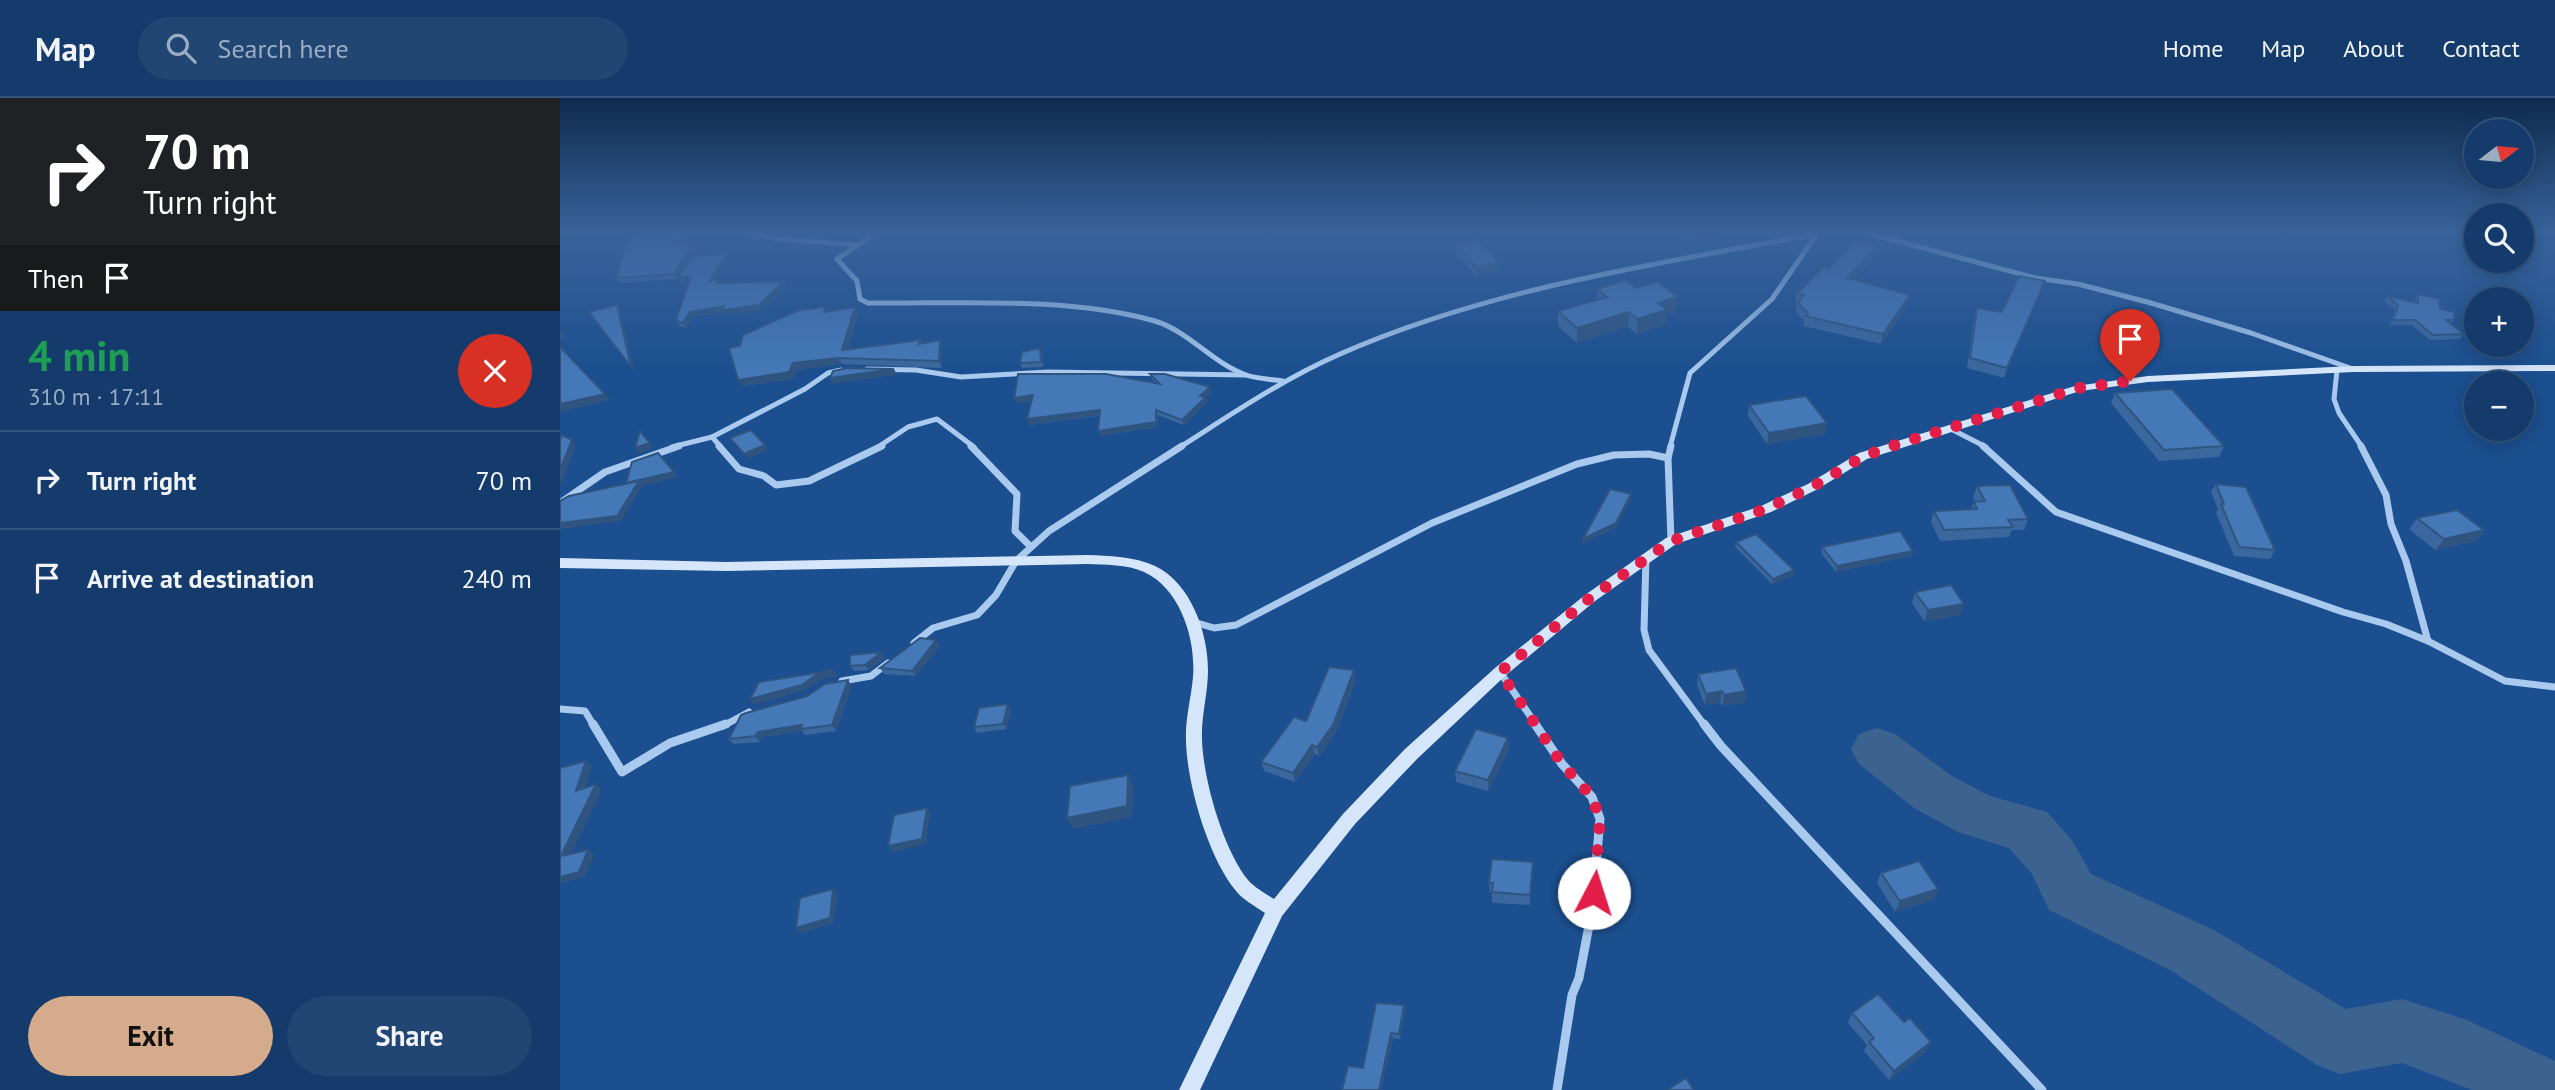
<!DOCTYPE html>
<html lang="en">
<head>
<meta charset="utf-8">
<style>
  body { margin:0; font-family:"PT Sans",sans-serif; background:#214673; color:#f1f3f6; height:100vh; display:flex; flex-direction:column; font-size:26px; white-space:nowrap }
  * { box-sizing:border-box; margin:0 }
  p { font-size:23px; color:#9dadc1 }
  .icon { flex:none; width:38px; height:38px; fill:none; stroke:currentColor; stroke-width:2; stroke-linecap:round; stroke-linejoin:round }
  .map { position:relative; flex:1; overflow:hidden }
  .side { display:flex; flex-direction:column; background:#143b6b; width:560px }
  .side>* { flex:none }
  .hud { background:#202124; color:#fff; overflow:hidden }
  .needle { width:46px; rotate:74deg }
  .controls { position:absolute; left:1904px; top:21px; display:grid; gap:14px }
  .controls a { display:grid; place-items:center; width:70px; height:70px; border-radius:50%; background:#143b6b; box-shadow:0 4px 18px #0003,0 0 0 2px #33557e; font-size:35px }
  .pin { position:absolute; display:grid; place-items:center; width:60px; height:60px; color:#fff; margin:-72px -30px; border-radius:50% 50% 50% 0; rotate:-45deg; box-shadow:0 0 7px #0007 }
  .pin .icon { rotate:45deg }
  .me { position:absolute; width:77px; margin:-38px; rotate:5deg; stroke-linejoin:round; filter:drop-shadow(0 0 5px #0008) }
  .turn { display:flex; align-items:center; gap:24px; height:147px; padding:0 28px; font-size:32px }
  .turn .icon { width:91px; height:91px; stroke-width:2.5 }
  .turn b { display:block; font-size:49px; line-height:60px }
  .then { display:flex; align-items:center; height:66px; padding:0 28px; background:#0003; gap:14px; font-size:26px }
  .round { display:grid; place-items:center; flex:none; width:74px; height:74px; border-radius:37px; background:#214673 }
  .head { display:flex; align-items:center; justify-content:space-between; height:119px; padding:0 28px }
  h1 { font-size:42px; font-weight:800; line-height:52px; color:#1e9e55 }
  .primary-button { display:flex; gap:14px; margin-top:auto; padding:14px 28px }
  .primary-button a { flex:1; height:80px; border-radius:42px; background:#d6ab8b; color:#111; font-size:28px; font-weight:800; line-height:80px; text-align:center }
  .primary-button a+a { background:#214673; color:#f1f3f6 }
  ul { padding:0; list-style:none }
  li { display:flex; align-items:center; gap:21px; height:98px; padding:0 28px; border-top:2px solid #33557e }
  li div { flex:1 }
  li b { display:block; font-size:26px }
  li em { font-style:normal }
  header { display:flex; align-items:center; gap:42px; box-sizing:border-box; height:98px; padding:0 35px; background:#143b6b; border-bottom:2px solid #33557e }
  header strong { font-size:33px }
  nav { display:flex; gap:38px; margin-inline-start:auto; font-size:24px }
  .search { width:490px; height:63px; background:#214673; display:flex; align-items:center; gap:18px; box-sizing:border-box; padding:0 24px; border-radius:38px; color:#9dadc1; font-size:26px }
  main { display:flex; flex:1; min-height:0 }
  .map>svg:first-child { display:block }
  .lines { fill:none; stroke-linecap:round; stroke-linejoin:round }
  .river { fill:#3c6290; fill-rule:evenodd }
  .street-far2 { stroke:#a9c9ee; stroke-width:5 }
  .street-far1 { stroke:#a9c9ee; stroke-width:7 }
  .street { stroke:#a9c9ee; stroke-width:9 }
  .secondary { fill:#d6e6fa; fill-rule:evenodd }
  .wall { fill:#3a679d }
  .shaded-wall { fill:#305480 }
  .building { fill:#4478b7; stroke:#305480; stroke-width:2 }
  .route { stroke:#e11d48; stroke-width:12; stroke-dasharray:0 21.6 }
</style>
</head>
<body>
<header>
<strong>Map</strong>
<div class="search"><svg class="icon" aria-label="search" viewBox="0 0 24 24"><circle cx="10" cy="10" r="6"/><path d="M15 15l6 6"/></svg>Search here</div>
<nav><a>Home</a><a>Map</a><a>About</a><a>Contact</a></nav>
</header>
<main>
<section class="side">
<div class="hud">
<div class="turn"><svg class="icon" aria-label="right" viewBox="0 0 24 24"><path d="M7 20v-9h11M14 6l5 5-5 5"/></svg><div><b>70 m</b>Turn right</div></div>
<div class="then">Then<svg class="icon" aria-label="arrive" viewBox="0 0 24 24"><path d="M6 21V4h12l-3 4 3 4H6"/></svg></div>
</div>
<div class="head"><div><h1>4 min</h1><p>310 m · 17:11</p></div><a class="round" style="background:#d93025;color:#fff"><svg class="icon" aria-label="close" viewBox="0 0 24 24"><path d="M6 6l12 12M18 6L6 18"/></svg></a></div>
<ul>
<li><svg class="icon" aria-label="right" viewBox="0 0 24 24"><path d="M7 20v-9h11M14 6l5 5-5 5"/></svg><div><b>Turn right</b></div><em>70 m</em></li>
<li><svg class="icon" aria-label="arrive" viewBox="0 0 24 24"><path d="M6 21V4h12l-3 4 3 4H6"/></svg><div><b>Arrive at destination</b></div><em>240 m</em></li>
</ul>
<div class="primary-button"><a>Exit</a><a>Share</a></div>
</section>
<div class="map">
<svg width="1995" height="992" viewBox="0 0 1995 992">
  <rect width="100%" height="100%" fill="#1b4f8f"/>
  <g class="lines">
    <polygon class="river" points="1317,630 1335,636 1392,678 1430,698 1487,714 1512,742 1531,776 1654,832 1786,911 1842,901 1907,922 1995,963 1995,992 1912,992 1842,965 1780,976 1757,967 1610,872 1489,812 1472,776 1449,750 1398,734 1354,710 1299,666 1291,651 1299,636"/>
    <g class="street-far2">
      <polyline points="190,135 214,140 297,147"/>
      <path d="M 316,135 L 277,161 L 297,183 L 300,201 L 308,205 C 400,206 506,198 595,223 C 630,234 652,265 686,277 C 697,281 711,281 723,283"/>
      <polyline points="1307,135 1476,180 1518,186 1591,205 1691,235 1793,271"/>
      <polyline points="307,271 356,272 401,279 488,274 686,277"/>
      <polyline points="1777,272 1774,301 1779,315 1802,349"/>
      <polyline points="1389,330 1426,349"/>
      <polyline points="152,339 161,349"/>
      <polyline points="112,349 152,339 245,291 268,275 281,272"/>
      <polyline points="318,349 348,329 377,321 414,349"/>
      <path d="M 620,349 C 672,316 723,281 780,256 C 930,190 1096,166 1257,136"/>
      <polyline points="1110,349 1130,275 1212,201 1257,136"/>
    </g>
    <g class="street-far1">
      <polyline points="159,348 179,371 204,378 216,387 249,383 322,348"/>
      <polyline points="411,348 457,396 455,433 470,448"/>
      <polyline points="1111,348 1108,360 1111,443"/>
      <polyline points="1423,348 1496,414 1783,514 1826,526 1868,543 1945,583 1995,589"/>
      <polyline points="1801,348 1826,397 1831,426 1846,463 1868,543"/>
      <polyline points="0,405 45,374 119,348"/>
      <polyline points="1086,460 1084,532 1089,552 1145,628"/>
      <polyline points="634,524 654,530 676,527 872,425 1017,366 1054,357 1089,356 1108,360"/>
      <polyline points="354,545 373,530 417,517 436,497 456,463 489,433 622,348"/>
      <polyline points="940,574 977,628"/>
      <polyline points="282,583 311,578 328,565"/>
      <polyline points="0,611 25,613 34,628"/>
      <polyline points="163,628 189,614"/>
    </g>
    <g class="street">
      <polyline points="33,626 62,674 110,645 166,626"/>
      <polyline points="975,626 1002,666 1032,699 1040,721 1032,812 1019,880 1012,897 997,992"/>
      <polyline points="1144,626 1161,648 1482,992"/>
    </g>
    <path class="secondary" d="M 1995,267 L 1995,273 L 1793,274 L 1588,284 L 1520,293 L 1307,361 L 1256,392 L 1211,414 L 1116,446 L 1035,503 L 945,578 L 857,661 L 795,726 L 722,818 L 640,992 L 619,992 L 705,815 C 695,808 683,802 676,793 C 648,759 627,686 626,643 C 625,621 631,601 633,579 C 636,542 621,491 584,474 C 567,466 545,467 527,466 L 166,473 L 0,470 L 0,460 L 166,464 L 527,457 C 549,458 574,458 595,468 C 631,485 648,535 648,572 C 648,596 641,618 642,641 C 643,681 663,751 688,782 C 695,790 705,795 714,801 L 783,716 L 845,651 L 935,570 L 1025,497 L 1106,440 L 1201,408 L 1248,386 L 1299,355 L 1515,288 L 1588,278 L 1793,268 Z"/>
  </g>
  <g class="wall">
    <polygon points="129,135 123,147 132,146 135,150 117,181 60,185 56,180"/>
    <polygon points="1122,135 1169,135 1169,137 1133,145"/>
    <polygon points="895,146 939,164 940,174 917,179 896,156"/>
    <polygon points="1319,147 1317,156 1293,182 1350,197 1348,207 1321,246 1244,228 1244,223 1236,214 1237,206 1235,205 1237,195 1269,171"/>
    <polygon points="170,160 156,182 161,185 226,189 202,212 165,217 164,214 133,219 126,230 119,227 116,222 129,184 121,185"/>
    <polygon points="1076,190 1116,214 1106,217 1106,226 1077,236 1068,229 1017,245 998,228 998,213 1037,202 1037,191"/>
    <polygon points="1481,193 1444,280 1407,270 1414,220 1417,210 1442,214"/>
    <polygon points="1858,196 1880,211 1894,222 1891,226 1904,236 1900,241 1870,242 1852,227 1830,227 1835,212 1824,203 1827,198 1855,205 1855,201"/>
    <polygon points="295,209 298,215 288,252 360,242 362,245 380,242 382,248 382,270 282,266 237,272 233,281 182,288 180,248 267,213"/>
    <polygon points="480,250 482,255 483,269 462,270 460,265"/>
    <polygon points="590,276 651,294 646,299 647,304 624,327 597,317 598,329 540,338 539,318 469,327 467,321 472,303 456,305 454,300 596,286 592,281"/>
    <polygon points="1555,295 1664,348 1659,359 1599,363 1551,305"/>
    <polygon points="1189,307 1265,336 1207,346 1188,318"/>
    <polygon points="1656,386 1715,452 1710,461 1674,458 1656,415 1658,411 1651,394"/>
    <polygon points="1417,388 1468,421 1464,432 1452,432 1449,439 1380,443 1371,424 1374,413 1411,411 1414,404 1416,404 1413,399"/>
    <polygon points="1857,420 1924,432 1916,443 1875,452 1849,431"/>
    <polygon points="1176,444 1234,472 1233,478 1212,486 1175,449"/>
    <polygon points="1262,449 1353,453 1352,458 1276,474 1261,455"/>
    <polygon points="1355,494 1400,517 1364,523 1352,505"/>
    <polygon points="376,542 380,548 355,578 324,576 320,570"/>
    <polygon points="325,560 308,572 294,573 290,568"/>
    <polygon points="1138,576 1186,593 1185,604 1162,608 1160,604 1145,607 1137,587"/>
    <polygon points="796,582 775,636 759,658 755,656 735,684 704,673 701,664 746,623"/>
    <polygon points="292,588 276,633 245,637 242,633 202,639 200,644 174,646 169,641"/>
    <polygon points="451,611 446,631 417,635 414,629"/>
    <polygon points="949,651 928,693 896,684 895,673"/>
    <polygon points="973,764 973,774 970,807 932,805 932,795 930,795 929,785"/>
    <polygon points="1321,775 1378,791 1373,802 1335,814 1317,785"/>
    <polygon points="845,912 840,941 833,940 821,992 782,992 803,970"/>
    <polygon points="1292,915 1366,953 1329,982 1304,953 1307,947 1288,925"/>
  </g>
  <g class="shaded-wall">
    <polygon points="123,135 129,135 120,152 117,147"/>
    <polygon points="1134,135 1169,135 1169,137 1133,145"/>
    <polygon points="132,146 135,150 117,181 114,176"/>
    <polygon points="1319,147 1317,156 1285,190 1287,180"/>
    <polygon points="168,155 170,160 153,188 150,183"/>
    <polygon points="939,164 940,174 917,179 917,170"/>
    <polygon points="131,178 134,183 121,185 118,180"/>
    <polygon points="1485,183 1481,193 1444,280 1447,270"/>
    <polygon points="223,184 226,189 202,212 165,217 164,214 133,219 126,230 123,225 130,214"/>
    <polygon points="1350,197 1348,207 1321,246 1323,236"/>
    <polygon points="1118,199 1116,214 1106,217 1106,226 1077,236 1077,221 1098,205"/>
    <polygon points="57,207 60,212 75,275 71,269"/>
    <polygon points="295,209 298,215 286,259 282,252"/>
    <polygon points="1069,214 1068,229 1017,245 1017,230"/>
    <polygon points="2,233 7,239 0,241 0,234"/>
    <polygon points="380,242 382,248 382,270 379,263"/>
    <polygon points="278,260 282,266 237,272 233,281 182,288 178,282 233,265"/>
    <polygon points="334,271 337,277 273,286 270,280"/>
    <polygon points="650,289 651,294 641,303 640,298"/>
    <polygon points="45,296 50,302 0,314 0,306"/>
    <polygon points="473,297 475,303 456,305 454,300"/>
    <polygon points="646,299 647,304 624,327 622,322"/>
    <polygon points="540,312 542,317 469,327 467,321"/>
    <polygon points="596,312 597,317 598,329 540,338 538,333"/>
    <polygon points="1267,325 1265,336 1207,346 1209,335"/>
    <polygon points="12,342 16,347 0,388 0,372"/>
    <polygon points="90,345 94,350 79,355 75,350"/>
    <polygon points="205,347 208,352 188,361 184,356"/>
    <polygon points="114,374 118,379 82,388 61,423 0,431 0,425 66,385"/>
    <polygon points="1071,396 1071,401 1056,430 1022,446 1023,441"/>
    <polygon points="1924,432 1916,443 1875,452 1884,441"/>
    <polygon points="1353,453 1352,458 1276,474 1277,468"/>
    <polygon points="1234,472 1233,478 1212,486 1213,481"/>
    <polygon points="1404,506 1400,517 1364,523 1368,512"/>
    <polygon points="376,542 380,548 355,578 352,573"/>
    <polygon points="321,554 325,560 308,572 305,567"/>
    <polygon points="274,572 278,578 263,581 246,592 194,607 190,601 259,575"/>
    <polygon points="794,572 796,582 775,636 759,658 757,649"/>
    <polygon points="288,582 292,588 276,633 272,627"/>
    <polygon points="1162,593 1160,604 1145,607 1146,596"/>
    <polygon points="1186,593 1185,604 1162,608 1164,597"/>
    <polygon points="448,606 451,611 446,631 443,626"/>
    <polygon points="242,627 241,631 242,633 202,639 200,644 195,638 198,634"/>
    <polygon points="948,640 949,651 928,693 928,682"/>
    <polygon points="752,647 755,656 735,684 733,675"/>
    <polygon points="26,663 32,669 22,698 16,693"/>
    <polygon points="568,677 573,688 572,719 513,731 507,720"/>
    <polygon points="36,686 42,692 7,764 1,758"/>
    <polygon points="367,710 370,715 366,746 332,754 328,748"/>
    <polygon points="28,752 34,757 25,779 0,785 0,779"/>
    <polygon points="973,764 973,774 970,807 970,797"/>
    <polygon points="273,791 277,796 274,825 241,835 236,830"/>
    <polygon points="1378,791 1373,802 1335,814 1340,803"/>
    <polygon points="844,907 845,912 840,941 839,936"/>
    <polygon points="831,935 833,940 821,992 819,992"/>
    <polygon points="1371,944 1366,953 1329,982 1334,973"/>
  </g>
  <g class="building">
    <polygon points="79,135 123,135 117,147 132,146 114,176 56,180 64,153 70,142"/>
    <polygon points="917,141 939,164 917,170 895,146"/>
    <polygon points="1296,142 1319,147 1287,180 1350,197 1323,236 1245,218 1248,215 1238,205 1244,197 1237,195 1264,169 1269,171"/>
    <polygon points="168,155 150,183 159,182 157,185 223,184 199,207 162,212 164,208 130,214 123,225 116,222 131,178 118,180 131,159"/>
    <polygon points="1459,178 1485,183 1447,270 1410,260 1417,210 1442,214"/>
    <polygon points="1066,182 1076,190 1097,184 1118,199 1098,205 1107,212 1077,221 1069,214 1017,230 998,213 1047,199 1037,191"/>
    <polygon points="1858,196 1879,201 1880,211 1895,214 1894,222 1886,222 1904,236 1873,237 1855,222 1833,222 1838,207 1827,198 1858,205"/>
    <polygon points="57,207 71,269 29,214"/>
    <polygon points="265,209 264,214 295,209 282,252 360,242 359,246 380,242 379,263 278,260 233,265 229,274 178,282 169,250 180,248 183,237 239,212"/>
    <polygon points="0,249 45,296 0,306"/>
    <polygon points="480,250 481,264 460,265 462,254"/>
    <polygon points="287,270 334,271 270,280 273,273"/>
    <polygon points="458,276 546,276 600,286 590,276 605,276 650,289 640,298 646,299 622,322 596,312 596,324 538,333 540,312 467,321 473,297 454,300"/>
    <polygon points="1612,291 1664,348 1604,352 1555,295"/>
    <polygon points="1246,298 1267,325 1209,335 1189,307"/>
    <polygon points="191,332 205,347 184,356 170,340"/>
    <polygon points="80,333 90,345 75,350"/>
    <polygon points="2,337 12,342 0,372 0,341"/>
    <polygon points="98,355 114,374 66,385 72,364"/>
    <polygon points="79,383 57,418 0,425 0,403 9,398"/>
    <polygon points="1656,386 1686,389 1715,452 1679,449 1661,406 1664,406"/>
    <polygon points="1450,387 1468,421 1448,422 1453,429 1384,432 1374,413 1417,411 1414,404 1425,403 1417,388"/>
    <polygon points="1050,391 1071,396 1056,425 1023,441"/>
    <polygon points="1897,412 1924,432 1884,441 1857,420"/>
    <polygon points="1340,433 1353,453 1277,468 1262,449"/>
    <polygon points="1196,436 1234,472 1213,481 1176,444"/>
    <polygon points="1391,487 1404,506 1368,512 1355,494"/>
    <polygon points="360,540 376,542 352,573 320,570"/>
    <polygon points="321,554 305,567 290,568 290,557"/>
    <polygon points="769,569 794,572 773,627 757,649 752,647 733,675 701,664 734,619 746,623"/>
    <polygon points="1176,570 1186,593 1164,597 1162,593 1146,596 1138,576"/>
    <polygon points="274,572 259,575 242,587 190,601 199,584"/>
    <polygon points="288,582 272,627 241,631 242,627 198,634 195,638 169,641 181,617 186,615 247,598 265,586"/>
    <polygon points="448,606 443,626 414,629 419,610"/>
    <polygon points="916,631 948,640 928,682 895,673"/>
    <polygon points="26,663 16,693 36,686 1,758 28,752 19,774 0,779 0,670"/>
    <polygon points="568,677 567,708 507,720 510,688"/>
    <polygon points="367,710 362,741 328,748 334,717"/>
    <polygon points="932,761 973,764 970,797 932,794 933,785 929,785"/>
    <polygon points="1359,763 1378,791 1340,803 1321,775"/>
    <polygon points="273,791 270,820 236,830 240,800"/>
    <polygon points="1318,896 1344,924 1350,920 1371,944 1334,973 1309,944 1314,940 1292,915"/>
    <polygon points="816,905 844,907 839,936 831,935 819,992 782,992 788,968 803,970"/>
    <polygon points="1126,980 1134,992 1107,992"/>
  </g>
  <linearGradient id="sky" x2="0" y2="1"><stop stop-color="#0f2b4f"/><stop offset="0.49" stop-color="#39639b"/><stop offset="1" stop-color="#39639b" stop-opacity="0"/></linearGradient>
  <rect width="1995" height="274" fill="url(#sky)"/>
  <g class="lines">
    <polyline class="route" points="1034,795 1040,721 1032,699 1002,666 940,574 1030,500 1111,443 1206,411 1252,389 1304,358 1341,345 1519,290 1570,283"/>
  </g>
</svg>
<div class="controls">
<a><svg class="needle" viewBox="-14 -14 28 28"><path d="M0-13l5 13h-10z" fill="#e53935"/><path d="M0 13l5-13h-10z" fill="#9dadc1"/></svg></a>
<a><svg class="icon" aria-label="search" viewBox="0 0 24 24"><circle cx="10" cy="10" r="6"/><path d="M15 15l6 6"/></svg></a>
<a>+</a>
<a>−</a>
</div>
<div class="pin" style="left:1570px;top:283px;background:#d93025"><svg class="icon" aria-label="arrive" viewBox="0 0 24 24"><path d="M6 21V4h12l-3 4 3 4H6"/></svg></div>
<svg class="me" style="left:1034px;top:795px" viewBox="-20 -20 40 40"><circle r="19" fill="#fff"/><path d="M0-13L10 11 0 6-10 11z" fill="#e11d48"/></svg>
</div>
</main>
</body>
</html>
